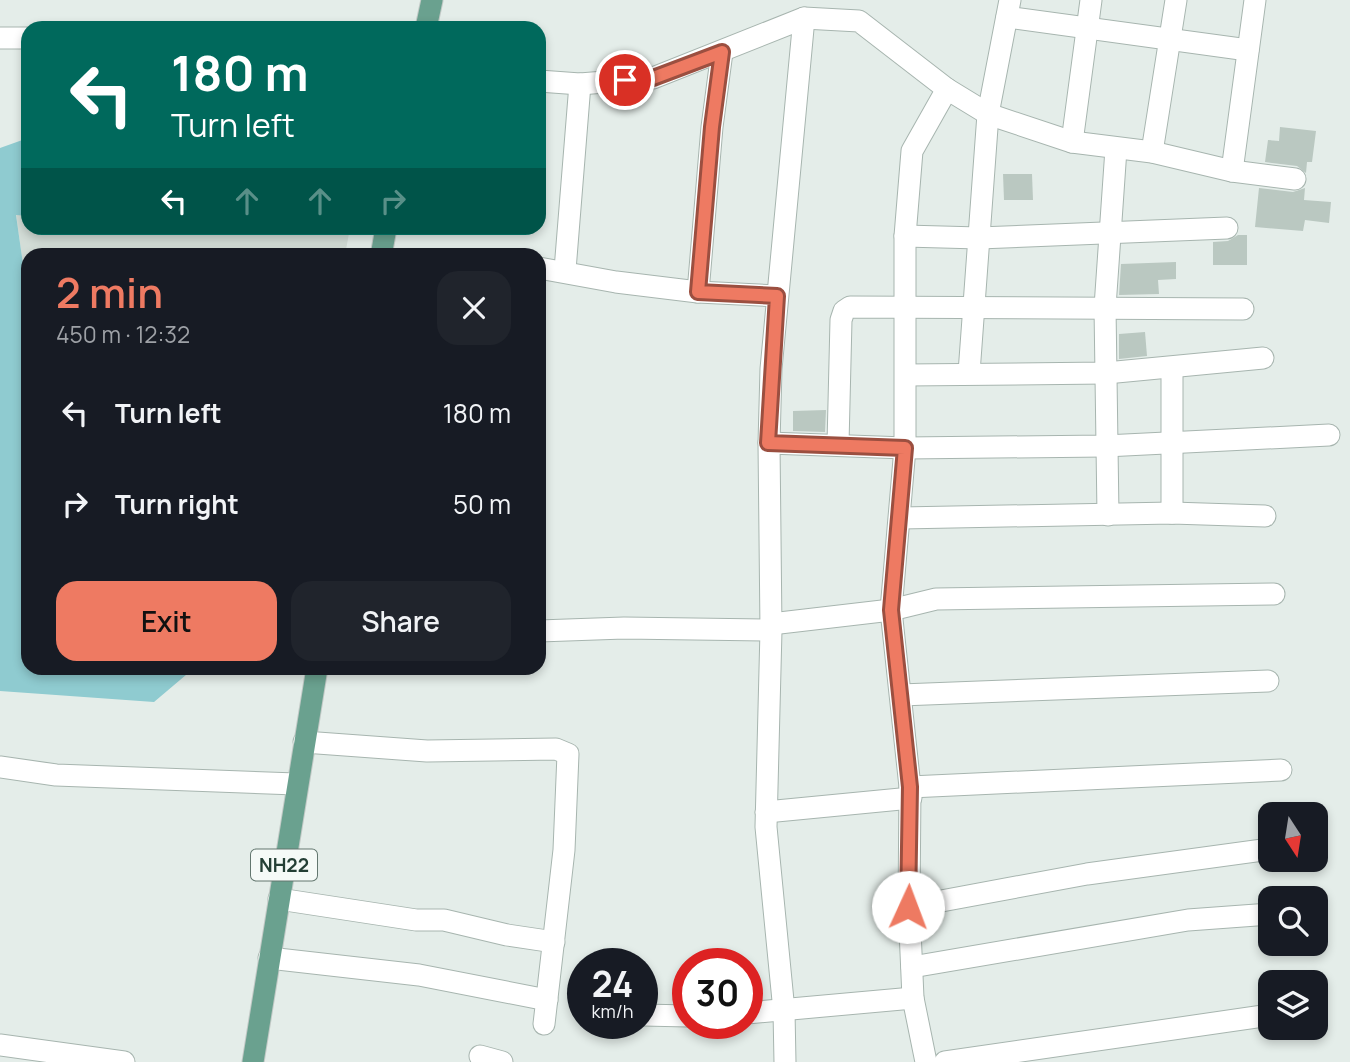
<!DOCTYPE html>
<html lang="en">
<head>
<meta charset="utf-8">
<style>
  body { margin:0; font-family:Manrope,sans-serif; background:#20242c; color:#f1f3f6; height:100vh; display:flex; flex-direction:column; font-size:26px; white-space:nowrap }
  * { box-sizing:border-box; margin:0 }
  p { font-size:23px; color:#9ea1a6 }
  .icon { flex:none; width:38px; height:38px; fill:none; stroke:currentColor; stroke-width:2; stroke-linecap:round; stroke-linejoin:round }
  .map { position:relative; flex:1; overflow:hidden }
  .sheet { position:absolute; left:21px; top:248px; width:525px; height:427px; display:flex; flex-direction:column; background:#171b24; border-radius:21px; box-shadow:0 4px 10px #0003 }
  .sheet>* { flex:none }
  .hud { position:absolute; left:21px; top:21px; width:525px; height:214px; border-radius:21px; box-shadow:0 4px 10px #0003; background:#00695c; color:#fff; overflow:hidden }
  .needle { width:46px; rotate:168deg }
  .tools { position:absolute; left:1258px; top:802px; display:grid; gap:14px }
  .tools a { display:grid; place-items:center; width:70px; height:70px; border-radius:14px; background:#171b24; box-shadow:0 4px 10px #0003; font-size:35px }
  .speed { position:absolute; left:567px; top:948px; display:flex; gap:14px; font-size:35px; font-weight:700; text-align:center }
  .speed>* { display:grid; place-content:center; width:91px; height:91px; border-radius:50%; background:#171b24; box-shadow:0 4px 10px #0003; line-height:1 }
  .speed small { font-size:18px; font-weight:400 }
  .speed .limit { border:10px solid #d22; background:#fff; color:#111 }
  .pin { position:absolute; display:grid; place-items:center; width:60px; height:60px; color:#fff; margin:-30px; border:4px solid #fff; border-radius:50%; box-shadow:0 2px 7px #0007 }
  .me { position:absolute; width:77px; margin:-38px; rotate:2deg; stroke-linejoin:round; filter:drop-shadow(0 0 5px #0008) }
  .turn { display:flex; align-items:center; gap:24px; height:147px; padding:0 35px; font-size:32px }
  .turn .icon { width:91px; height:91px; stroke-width:2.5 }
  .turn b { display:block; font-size:49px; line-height:60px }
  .lanes { display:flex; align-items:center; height:66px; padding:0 35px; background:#0003; justify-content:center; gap:35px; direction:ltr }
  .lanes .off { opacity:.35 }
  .round { display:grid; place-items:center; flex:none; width:74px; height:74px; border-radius:21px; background:#20242c }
  .summary { display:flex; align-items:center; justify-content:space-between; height:119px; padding:0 35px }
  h1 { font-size:42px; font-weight:600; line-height:52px; color:#ee7a62 }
  .button { display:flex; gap:14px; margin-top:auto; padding:14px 35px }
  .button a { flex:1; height:80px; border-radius:21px; background:#ee7a62; color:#111; font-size:28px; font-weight:600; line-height:80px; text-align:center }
  .button a+a { background:#20242c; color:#f1f3f6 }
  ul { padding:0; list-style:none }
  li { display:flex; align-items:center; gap:21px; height:91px; padding:0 35px }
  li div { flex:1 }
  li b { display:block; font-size:26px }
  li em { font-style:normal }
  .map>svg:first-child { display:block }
  .built { fill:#d3ddd7 }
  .water { fill:#8fcbd0 }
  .building { fill:#bac8c1 }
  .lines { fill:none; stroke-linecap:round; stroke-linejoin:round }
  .minor-casing { stroke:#a7b5af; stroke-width:23 }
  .major-casing { stroke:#c2c9c6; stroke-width:23 }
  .minor { stroke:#fff; stroke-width:21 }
  .major { stroke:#6aa18f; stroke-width:21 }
  .route-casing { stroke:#9b4f40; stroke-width:18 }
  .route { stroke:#ee7a62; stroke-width:12 }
  .labels { text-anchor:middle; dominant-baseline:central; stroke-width:5; stroke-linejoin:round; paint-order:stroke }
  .shield { fill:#f5faf7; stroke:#63776f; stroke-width:2 }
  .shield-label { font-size:19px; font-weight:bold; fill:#243f35 }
</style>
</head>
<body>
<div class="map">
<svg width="1350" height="1062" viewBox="0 0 1350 1062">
  <rect width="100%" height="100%" fill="#e4ede9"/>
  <polygon class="built" points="16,214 28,216 28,228 350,228 345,255 28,256 28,267 23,265"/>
  <polygon class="water" points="28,138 28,216 16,215 23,264 28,267 28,668 193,669 154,702 0,691 0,148"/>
  <g class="building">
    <polygon points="1280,127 1316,131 1312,162 1307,162 1306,173 1297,166 1265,162 1268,140 1279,141"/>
    <polygon points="1003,174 1032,174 1033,200 1004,200"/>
    <polygon points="1259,188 1293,192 1305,188 1304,200 1331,202 1329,223 1305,220 1303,231 1255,227"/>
    <polygon points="1238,235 1247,235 1247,265 1213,265 1213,242 1228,241"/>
    <polygon points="1176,262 1176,279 1158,280 1159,294 1119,295 1121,264"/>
    <polygon points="1145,332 1147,356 1119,359 1119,334"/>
    <polygon points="826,410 825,432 793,431 793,411"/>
  </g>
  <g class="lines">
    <g class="minor-casing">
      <g id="minor">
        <polyline points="1007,17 1248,50"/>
        <polyline points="0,38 28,38"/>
        <polyline points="539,81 580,84 653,78 804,18 859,21 947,89 988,114 1072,142 1152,152 1232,171 1295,179"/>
        <polyline points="1072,142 1091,0"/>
        <polyline points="1152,152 1176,0"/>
        <polyline points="1232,171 1255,0"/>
        <polyline points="905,236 979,238 1227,228"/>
        <polyline points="539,268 616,282 698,292 777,296"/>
        <polyline points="565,270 580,84"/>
        <polyline points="698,292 712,127 722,52"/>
        <polyline points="1172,368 1172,513"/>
        <polyline points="969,373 988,114 1010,0"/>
        <polyline points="906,375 1106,373 1263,358"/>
        <polyline points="769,443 905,448 1105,446 1329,435"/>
        <polyline points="838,444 841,320 844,311 850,307 1243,309"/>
        <polyline points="1108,515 1105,307 1116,149"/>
        <polyline points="901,518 1172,513 1265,516"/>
        <polyline points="771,624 891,610 936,599 1274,594"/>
        <polyline points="539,631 624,628 771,630"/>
        <polyline points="901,695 1268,681"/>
        <polyline points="304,742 427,751 556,749 568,754 564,850 544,1024"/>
        <polyline points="0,767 56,775 296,784"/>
        <polyline points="910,787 1281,770"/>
        <polyline points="766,812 911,798"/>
        <polyline points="279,899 416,920 444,920 507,935 554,942"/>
        <polyline points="909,907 1087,874 1270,849"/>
        <polyline points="269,958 419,975 547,1000"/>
        <polyline points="912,967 1188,920 1270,914"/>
        <polyline points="747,1013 913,998"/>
        <polyline points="643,1015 688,1016"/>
        <polyline points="0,1045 124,1062"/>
        <polyline points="480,1056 502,1062"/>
        <polyline points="785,1062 784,1011 766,827 771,630 769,443 771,369 804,18"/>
        <polyline points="926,1062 913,998 909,907 910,787 891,610 905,448 905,236 912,151 947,89"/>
        <polyline points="945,1062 1270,1015"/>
      </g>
    </g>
    <g class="major-casing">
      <g id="major">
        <polyline points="426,28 432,0"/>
        <polyline points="381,256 386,228"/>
        <polyline points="253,1062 317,668"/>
      </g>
    </g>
    <use href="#minor" class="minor"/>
    <use href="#major" class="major"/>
  </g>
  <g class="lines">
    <g class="route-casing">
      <polyline id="route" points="625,80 653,78 722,52 712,127 698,292 777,296 768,443 905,448 891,610 910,787 908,907"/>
    </g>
    <use href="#route" class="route"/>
  </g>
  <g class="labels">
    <rect class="shield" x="251" y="849.5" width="66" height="31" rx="5"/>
    <g class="shield-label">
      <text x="284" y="865">NH22</text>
    </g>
  </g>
</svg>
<div class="tools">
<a><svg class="needle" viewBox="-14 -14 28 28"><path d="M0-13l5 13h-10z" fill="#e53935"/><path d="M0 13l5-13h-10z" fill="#9ea1a6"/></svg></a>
<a><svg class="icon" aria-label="search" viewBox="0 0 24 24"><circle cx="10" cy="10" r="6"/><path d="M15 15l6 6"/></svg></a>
<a><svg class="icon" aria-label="layers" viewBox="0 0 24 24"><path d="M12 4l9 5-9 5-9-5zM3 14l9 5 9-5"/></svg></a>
</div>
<div class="speed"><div>24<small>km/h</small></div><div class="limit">30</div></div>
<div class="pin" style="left:625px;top:80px;background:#d93025"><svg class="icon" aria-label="arrive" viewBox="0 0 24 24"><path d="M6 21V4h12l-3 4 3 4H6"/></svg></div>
<svg class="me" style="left:908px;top:907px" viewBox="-20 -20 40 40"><circle r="19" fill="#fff"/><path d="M0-13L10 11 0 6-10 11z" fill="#ee7a62"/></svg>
<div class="hud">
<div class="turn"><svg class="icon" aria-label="left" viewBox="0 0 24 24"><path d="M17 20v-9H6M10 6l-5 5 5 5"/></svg><div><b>180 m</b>Turn left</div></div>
<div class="lanes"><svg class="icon" aria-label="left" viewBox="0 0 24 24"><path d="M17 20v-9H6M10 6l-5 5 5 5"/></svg><svg class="icon off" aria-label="ahead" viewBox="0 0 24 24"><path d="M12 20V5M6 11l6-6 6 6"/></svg><svg class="icon off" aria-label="ahead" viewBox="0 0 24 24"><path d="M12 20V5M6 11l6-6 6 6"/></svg><svg class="icon off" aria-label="right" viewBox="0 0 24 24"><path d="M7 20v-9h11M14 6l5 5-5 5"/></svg></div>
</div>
<section class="sheet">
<div class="summary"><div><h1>2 min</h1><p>450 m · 12:32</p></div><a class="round"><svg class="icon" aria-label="close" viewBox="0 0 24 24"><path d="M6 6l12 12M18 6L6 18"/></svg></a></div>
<ul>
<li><svg class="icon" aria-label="left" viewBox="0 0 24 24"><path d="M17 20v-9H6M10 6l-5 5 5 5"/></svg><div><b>Turn left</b></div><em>180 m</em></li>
<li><svg class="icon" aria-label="right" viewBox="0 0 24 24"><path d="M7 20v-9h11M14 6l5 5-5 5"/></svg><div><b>Turn right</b></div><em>50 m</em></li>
</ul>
<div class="button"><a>Exit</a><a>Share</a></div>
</section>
</div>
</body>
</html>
